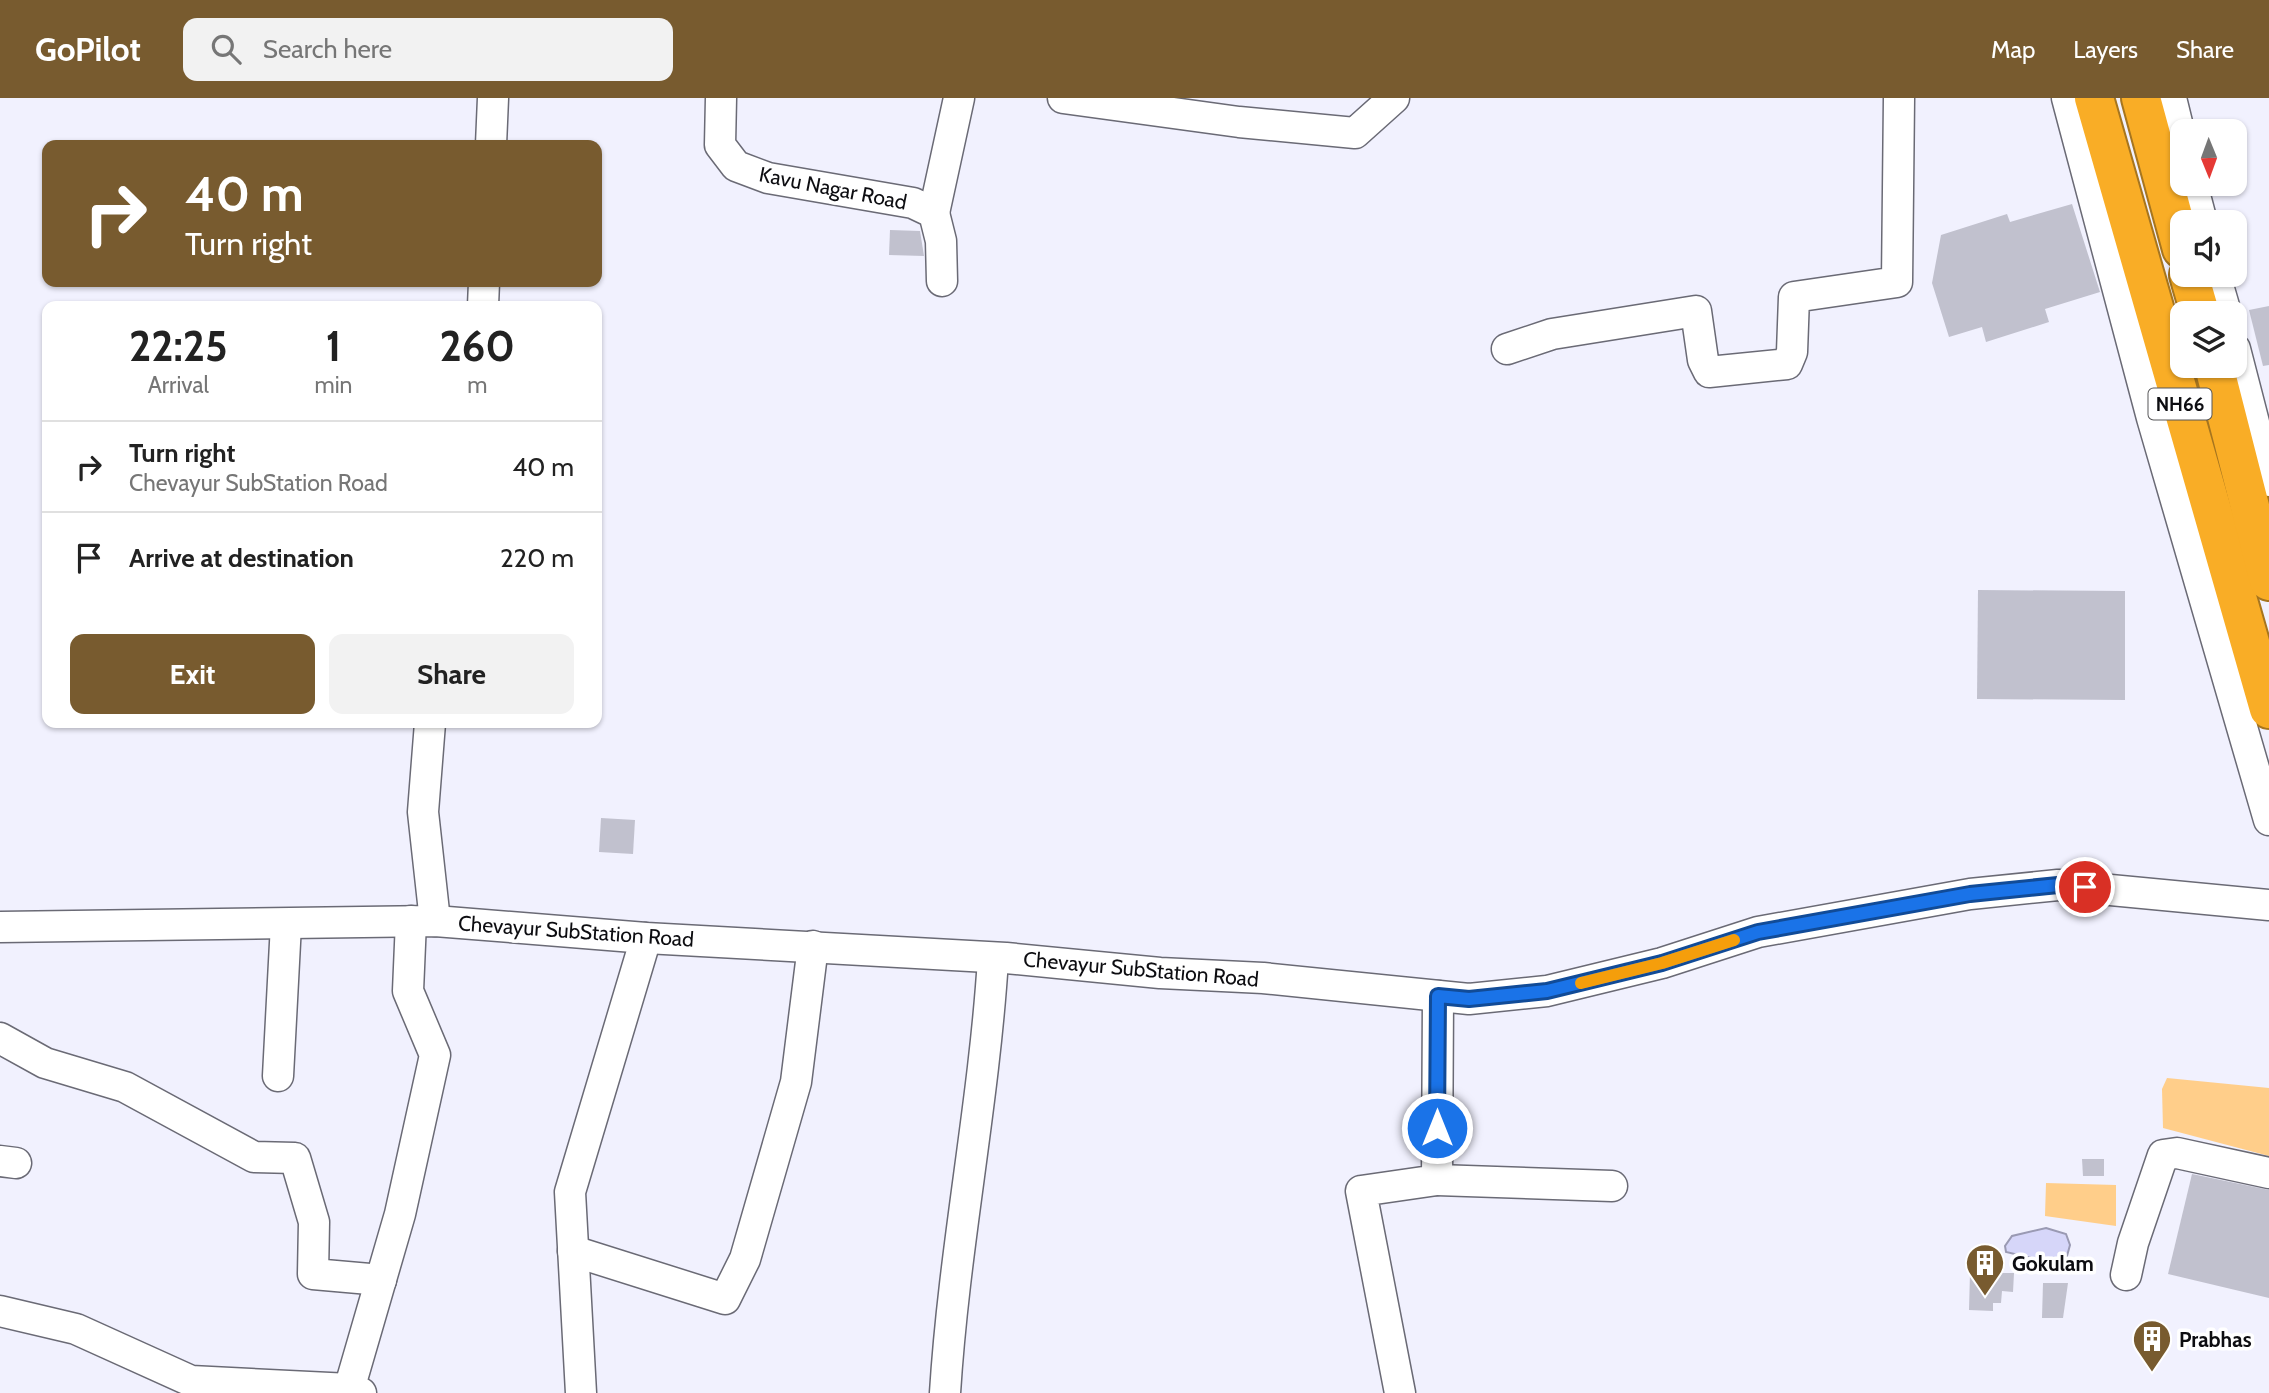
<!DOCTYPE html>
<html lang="en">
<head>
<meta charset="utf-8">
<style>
  body { margin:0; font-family:Cabin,sans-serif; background:#f2f2f2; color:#222; height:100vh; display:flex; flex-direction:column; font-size:26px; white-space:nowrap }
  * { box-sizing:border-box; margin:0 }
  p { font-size:23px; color:#767676 }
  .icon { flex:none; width:38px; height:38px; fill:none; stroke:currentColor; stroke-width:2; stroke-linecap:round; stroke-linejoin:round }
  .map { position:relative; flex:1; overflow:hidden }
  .details { position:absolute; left:42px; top:203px; width:560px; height:427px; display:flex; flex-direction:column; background:#fff; border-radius:14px; box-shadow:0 2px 5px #0004 }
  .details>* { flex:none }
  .guide { position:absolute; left:42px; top:42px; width:560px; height:147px; border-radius:14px; box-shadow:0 2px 5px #0004; background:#785b2f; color:#fff; overflow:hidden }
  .needle { width:46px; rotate:179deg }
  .controls { position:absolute; left:2170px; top:21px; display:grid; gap:14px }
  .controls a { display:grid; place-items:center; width:77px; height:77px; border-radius:14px; background:#fff; box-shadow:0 2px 5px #0004; font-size:35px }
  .pin { position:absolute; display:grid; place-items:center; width:60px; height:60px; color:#fff; margin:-30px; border:4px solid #fff; border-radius:50%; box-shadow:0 2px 7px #0007 }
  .me { position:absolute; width:77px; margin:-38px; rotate:0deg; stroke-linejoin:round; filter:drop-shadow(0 0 5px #0008) }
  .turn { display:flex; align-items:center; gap:24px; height:147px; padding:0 28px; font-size:32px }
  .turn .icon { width:91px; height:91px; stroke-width:2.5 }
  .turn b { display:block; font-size:49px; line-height:60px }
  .eta { display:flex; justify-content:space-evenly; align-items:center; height:119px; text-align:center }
  .eta b { font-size:42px; font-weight:700; line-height:49px }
  .primary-button { display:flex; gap:14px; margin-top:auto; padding:14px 28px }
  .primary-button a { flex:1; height:80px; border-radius:14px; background:#785b2f; color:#fff; font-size:28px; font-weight:700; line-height:80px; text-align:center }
  .primary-button a+a { background:#f2f2f2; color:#222 }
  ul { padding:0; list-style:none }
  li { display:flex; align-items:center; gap:21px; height:91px; padding:0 28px; border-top:2px solid #e0e0e0 }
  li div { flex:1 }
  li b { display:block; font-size:26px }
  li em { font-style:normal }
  header { display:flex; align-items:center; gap:42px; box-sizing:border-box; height:98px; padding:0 35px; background:#785b2f; color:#fff }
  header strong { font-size:33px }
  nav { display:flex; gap:38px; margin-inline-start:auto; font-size:24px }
  .search { width:490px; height:63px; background:#f2f2f2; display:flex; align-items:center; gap:18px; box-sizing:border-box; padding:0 24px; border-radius:14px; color:#767676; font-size:26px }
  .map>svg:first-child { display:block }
  .green { fill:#ffce8a }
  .water { fill:#d6d6f9; stroke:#9a9ab3; stroke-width:2 }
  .building { fill:#c1c1ce }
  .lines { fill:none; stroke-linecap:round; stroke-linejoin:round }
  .minor-casing { stroke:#6a6a75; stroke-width:33 }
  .highway-casing { stroke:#a6751f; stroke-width:42 }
  .minor { stroke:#fff; stroke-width:30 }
  .highway { stroke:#f9ad26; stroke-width:38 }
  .route-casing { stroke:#114b97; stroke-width:18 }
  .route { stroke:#1a73e8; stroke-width:12 }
  .slow { stroke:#f59e0b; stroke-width:12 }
  .labels { text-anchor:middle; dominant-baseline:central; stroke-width:7; stroke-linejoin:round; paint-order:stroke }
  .shield { fill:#fff; stroke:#565658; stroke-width:2 }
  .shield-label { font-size:19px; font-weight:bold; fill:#0d0d11 }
  .street-label { font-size:21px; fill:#0d0d11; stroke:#fff }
  .poi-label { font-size:21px; font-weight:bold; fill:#0d0d11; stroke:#fff; text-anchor:start }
</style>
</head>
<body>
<header>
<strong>GoPilot</strong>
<div class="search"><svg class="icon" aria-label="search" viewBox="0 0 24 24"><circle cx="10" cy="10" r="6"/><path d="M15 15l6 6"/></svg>Search here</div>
<nav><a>Map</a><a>Layers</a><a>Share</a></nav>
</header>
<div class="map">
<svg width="2269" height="1295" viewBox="0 0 2269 1295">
  <rect width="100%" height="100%" fill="#f1f1fe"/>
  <g class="green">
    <polygon points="2167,980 2269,990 2269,1058 2163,1030 2162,991"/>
    <polygon points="2046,1085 2116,1087 2116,1128 2045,1118"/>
  </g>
  <polygon class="water" points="2046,1130 2066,1136 2070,1147 2067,1158 2045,1163 2006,1154 2005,1148 2012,1138"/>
  <g class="building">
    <polygon points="2072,106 2100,194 2045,211 2049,224 1986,244 1982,229 1949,239 1932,185 1941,137 2007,116 2010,124"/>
    <polygon points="890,132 920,133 924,158 889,157"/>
    <polygon points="2269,208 2269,267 2263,268 2249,212"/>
    <polygon points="1978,492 2125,493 2125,602 1977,601"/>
    <polygon points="601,720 635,722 633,756 599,754"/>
    <polygon points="2082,1061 2104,1061 2104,1078 2083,1078"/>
    <polygon points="2192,1076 2269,1092 2269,1200 2168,1176"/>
    <polygon points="1970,1175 2014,1175 2013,1194 2002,1193 2001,1205 1993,1205 1993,1213 1969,1212"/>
    <polygon points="2043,1185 2068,1185 2063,1220 2042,1220"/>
  </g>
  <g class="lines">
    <g class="minor-casing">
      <g id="minor">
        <polyline points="721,0 720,47 736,68 768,80 913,105 934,115 941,143 942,183"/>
        <polyline points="1063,0 1239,24 1355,35 1394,0"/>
        <polyline points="2067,0 2152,320 2269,722"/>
        <polyline points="2171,0 2182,45"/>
        <polyline points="491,47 493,0"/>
        <polyline points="2192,86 2202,124"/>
        <polyline points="934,115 959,0"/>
        <polyline points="2215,177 2226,215"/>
        <polyline points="483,208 484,184"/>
        <polyline points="1507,251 1552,236 1696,213 1703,262 1709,274 1787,266 1792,254 1794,199 1897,184 1899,0"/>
        <polyline points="2235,251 2269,383"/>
        <polyline points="430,625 423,714 435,823"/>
        <polyline points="0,829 435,823 646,840 1006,860 1160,875 1263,880 1469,901 1547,893 1662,865 1758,834 1970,796 2058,787 2269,807"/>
        <polyline points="0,940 45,965 125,989 254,1059 295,1060 314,1124 313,1176 381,1182"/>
        <polyline points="278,978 286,826"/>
        <polyline points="0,1063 16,1065"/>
        <polyline points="1437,1082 1612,1088"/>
        <polyline points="573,1153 725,1201 745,1161 796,984 813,848"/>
        <polyline points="2126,1177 2133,1145 2163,1057 2177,1055 2269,1075"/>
        <polyline points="0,1213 76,1231 191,1283 350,1291 361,1295"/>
        <polyline points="348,1295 400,1116 435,957 408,893 411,823"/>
        <polyline points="581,1295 570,1094 646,840"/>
        <path d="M 945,1295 C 954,1150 984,1006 993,861"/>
        <polyline points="1400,1295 1361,1093 1437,1082 1438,898"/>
      </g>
    </g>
    <g class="highway-casing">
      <g id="highway">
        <polyline points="2094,0 2269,611"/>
        <polyline points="2141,0 2182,151"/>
        <polyline points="2189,177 2200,215"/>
        <polyline points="2214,268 2269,483"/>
      </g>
    </g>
    <use href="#minor" class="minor"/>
    <use href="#highway" class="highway"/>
  </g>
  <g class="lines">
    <g class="route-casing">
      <polyline id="route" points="1437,1030 1438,898 1469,901 1547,893 1662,865 1758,834 1970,796 2058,787 2085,789"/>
    </g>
    <use href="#route" class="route"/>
    <polyline class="slow" points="1581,885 1662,865 1734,842"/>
  </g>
  <defs>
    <g id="building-pin" transform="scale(2.0125)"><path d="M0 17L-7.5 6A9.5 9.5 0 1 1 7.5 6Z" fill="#785b2f" stroke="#fff"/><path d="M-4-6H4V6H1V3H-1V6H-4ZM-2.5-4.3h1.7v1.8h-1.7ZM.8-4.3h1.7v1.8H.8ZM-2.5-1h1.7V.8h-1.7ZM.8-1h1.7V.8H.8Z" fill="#fff"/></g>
  </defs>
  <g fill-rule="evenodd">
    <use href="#building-pin" x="1985" y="1165"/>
    <use href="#building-pin" x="2152" y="1241"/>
  </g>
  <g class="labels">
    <rect class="shield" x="2148.5" y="290.5" width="63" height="31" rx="5"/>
    <g class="shield-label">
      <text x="2180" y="306">NH66</text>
    </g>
    <g class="street-label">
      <text transform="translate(833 90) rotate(11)">Kavu Nagar Road</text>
      <text transform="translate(576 833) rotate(4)">Chevayur SubStation Road</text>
      <text transform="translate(1141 871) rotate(5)">Chevayur SubStation Road</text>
    </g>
    <g class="poi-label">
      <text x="2012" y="1165">Gokulam</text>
      <text x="2179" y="1241">Prabhas</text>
    </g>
  </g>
</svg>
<div class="controls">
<a><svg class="needle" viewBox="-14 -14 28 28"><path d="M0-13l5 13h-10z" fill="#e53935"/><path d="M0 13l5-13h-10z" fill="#767676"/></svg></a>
<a><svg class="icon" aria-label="sound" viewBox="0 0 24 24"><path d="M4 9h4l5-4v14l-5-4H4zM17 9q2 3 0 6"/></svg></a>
<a><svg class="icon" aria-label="layers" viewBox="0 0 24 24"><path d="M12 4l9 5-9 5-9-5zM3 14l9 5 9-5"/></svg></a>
</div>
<div class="pin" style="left:2085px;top:789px;background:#d93025"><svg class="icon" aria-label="arrive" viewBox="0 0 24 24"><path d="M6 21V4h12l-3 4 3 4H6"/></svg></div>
<svg class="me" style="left:1437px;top:1030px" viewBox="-20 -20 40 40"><circle r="17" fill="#1a73e8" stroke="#fff" stroke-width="3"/><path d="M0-11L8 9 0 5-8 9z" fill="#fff"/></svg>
<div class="guide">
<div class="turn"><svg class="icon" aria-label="right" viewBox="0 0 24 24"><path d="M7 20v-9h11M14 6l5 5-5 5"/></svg><div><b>40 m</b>Turn right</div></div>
</div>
<section class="details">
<div class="eta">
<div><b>22:25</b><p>Arrival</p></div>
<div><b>1</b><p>min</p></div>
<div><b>260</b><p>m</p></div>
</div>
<ul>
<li><svg class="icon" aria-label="right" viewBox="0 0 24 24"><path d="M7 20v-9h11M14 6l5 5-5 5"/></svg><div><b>Turn right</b><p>Chevayur SubStation Road</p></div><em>40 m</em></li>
<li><svg class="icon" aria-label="arrive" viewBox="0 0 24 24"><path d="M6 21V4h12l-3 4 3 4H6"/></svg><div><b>Arrive at destination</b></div><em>220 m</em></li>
</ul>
<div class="primary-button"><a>Exit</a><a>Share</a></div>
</section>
</div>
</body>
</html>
